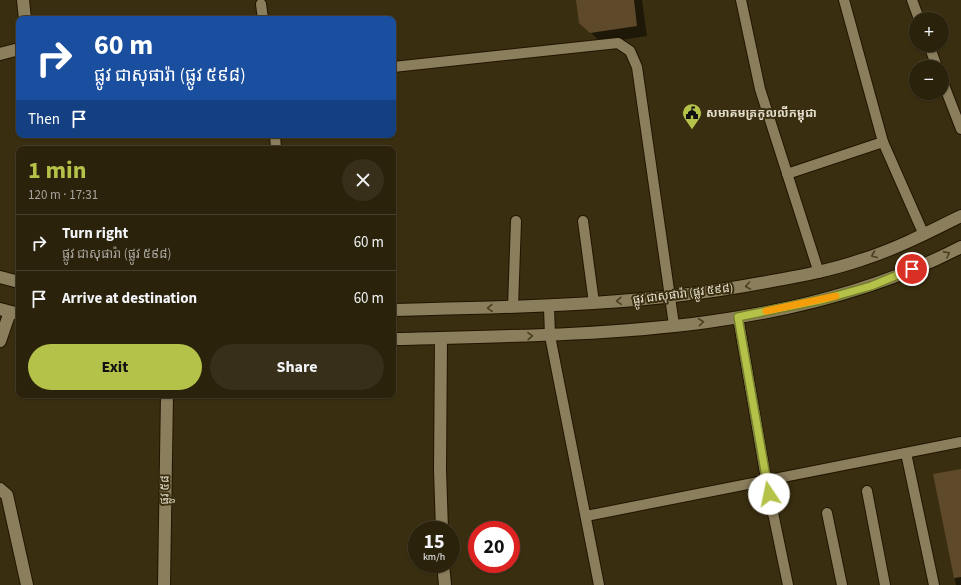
<!DOCTYPE html>
<html lang="en">
<head>
<meta charset="utf-8">
<style>
  body { margin:0; font-family:"Source Sans 3","Noto Sans Khmer",sans-serif; background:#372f19; color:#f1f3f6; height:100vh; display:flex; flex-direction:column; font-size:15px; white-space:nowrap }
  * { box-sizing:border-box; margin:0 }
  p { font-size:13px; color:#a6a49d }
  .icon { flex:none; width:22px; height:22px; fill:none; stroke:currentColor; stroke-width:2; stroke-linecap:round; stroke-linejoin:round }
  .map { position:relative; flex:1; overflow:hidden }
  .sheet { position:absolute; left:16px; top:146px; width:380px; height:252px; display:flex; flex-direction:column; background:#2b220b; border-radius:8px; box-shadow:0 1px 3px #0004,0 0 0 1px #473f2c }
  .sheet>* { flex:none }
  .banner { position:absolute; left:16px; top:16px; width:380px; height:122px; border-radius:8px; box-shadow:0 1px 3px #0004,0 0 0 1px #473f2c; background:#1a4fa0; color:#fff; overflow:hidden }
  .tools { position:absolute; left:909px; top:12px; display:grid; gap:8px }
  .tools a { display:grid; place-items:center; width:40px; height:40px; border-radius:50%; background:#2b220b; box-shadow:0 1px 3px #0004,0 0 0 1px #473f2c; font-size:20px }
  .speed { position:absolute; left:408px; top:521px; display:flex; gap:8px; font-size:20px; font-weight:700; text-align:center }
  .speed>* { display:grid; place-content:center; width:52px; height:52px; border-radius:50%; background:#2b220b; box-shadow:0 1px 3px #0004,0 0 0 1px #473f2c; line-height:1 }
  .speed small { font-size:10px; font-weight:400 }
  .speed .limit { border:6px solid #d22; background:#fff; color:#111 }
  .pin { position:absolute; display:grid; place-items:center; width:34px; height:34px; color:#fff; margin:-17px; border:2px solid #fff; border-radius:50%; box-shadow:0 1px 4px #0007 }
  .me { position:absolute; width:44px; margin:-22px; rotate:349deg; stroke-linejoin:round; filter:drop-shadow(0 0 3px #0008) }
  .turn { display:flex; align-items:center; gap:14px; height:84px; padding:0 12px; font-size:18px }
  .turn .icon { width:52px; height:52px; stroke-width:2.5 }
  .turn b { display:block; font-size:28px; line-height:34px }
  .then { display:flex; align-items:center; height:38px; padding:0 12px; background:#0003; gap:8px; font-size:15px }
  .round { display:grid; place-items:center; flex:none; width:42px; height:42px; border-radius:21px; background:#372f19 }
  .summary { display:flex; align-items:center; justify-content:space-between; height:68px; padding:0 12px }
  h1 { font-size:24px; font-weight:700; line-height:30px; color:#b5c249 }
  .button { display:flex; gap:8px; margin-top:auto; padding:8px 12px }
  .button a { flex:1; height:46px; border-radius:24px; background:#b5c249; color:#111; font-size:16px; font-weight:700; line-height:46px; text-align:center }
  .button a+a { background:#372f19; color:#f1f3f6 }
  ul { padding:0; list-style:none }
  li { display:flex; align-items:center; gap:12px; height:56px; padding:0 12px; border-top:1px solid #473f2c }
  li div { flex:1 }
  li b { display:block; font-size:15px }
  li em { font-style:normal }
  .map>svg:first-child { display:block }
  .shadow { fill:#0007 }
  .building { fill:#5f492b }
  .lines { fill:none; stroke-linecap:round; stroke-linejoin:round }
  .lane-casing { stroke:#201600; stroke-width:12 }
  .street-casing { stroke:#201600; stroke-width:14 }
  .secondary-casing { stroke:#201600; stroke-width:14 }
  .lane { stroke:#8b7e5d; stroke-width:10 }
  .street { stroke:#8b7e5d; stroke-width:12 }
  .secondary { stroke:#8b7e5d; stroke-width:12 }
  .oneway { stroke:#493e1f }
  .route-casing { stroke:#767e2f; stroke-width:10 }
  .route { stroke:#b5c249; stroke-width:7 }
  .slow { stroke:#f59e0b; stroke-width:7 }
  .labels { text-anchor:middle; dominant-baseline:central; stroke-width:4; stroke-linejoin:round; paint-order:stroke }
  .poi-label { font-size:12px; font-weight:bold; fill:#e4decc; stroke:#392e0f; text-anchor:start }
  .street-label { font-size:12px; fill:#e4decc; stroke:#392e0f }
</style>
</head>
<body>
<div class="map">
<svg width="961" height="585" viewBox="0 0 961 585">
  <rect width="100%" height="100%" fill="#392e0f"/>
  <g class="shadow">
    <polygon points="577,0 642,0 647,36 602,43 580,23"/>
    <polygon points="961,470 961,585 956,585 934,475"/>
  </g>
  <g class="building">
    <polygon points="576,0 634,0 637,26 590,33 579,23"/>
    <polygon points="961,469 961,577 954,578 933,474"/>
  </g>
  <g class="lines">
    <g class="lane-casing">
      <g id="lane">
        <polyline points="741,0 760,89 819,273"/>
        <polyline points="844,0 883,142 924,235"/>
        <polyline points="912,0 919,19"/>
        <polyline points="261,4 263,19"/>
        <polyline points="929,45 937,67"/>
        <polyline points="393,67 618,43 630,51 637,67 674,325"/>
        <polyline points="942,80 961,129"/>
        <polyline points="275,135 276,149"/>
        <polyline points="787,174 883,142"/>
        <polyline points="583,221 594,303"/>
        <polyline points="513,307 516,221"/>
        <polyline points="549,307 550,336 599,585"/>
        <polyline points="738,317 766,479 788,585"/>
        <polyline points="906,453 934,585"/>
        <polyline points="867,491 885,585"/>
        <polyline points="827,513 842,585"/>
        <polyline points="586,516 961,442"/>
      </g>
    </g>
    <g class="street-casing">
      <g id="street">
        <polyline points="23,0 25,19"/>
        <polyline points="0,54 19,49"/>
        <polyline points="441,338 440,470 442,530"/>
        <polyline points="0,341 10,312"/>
        <polyline points="0,489 7,495 27,585"/>
        <polyline points="443,564 445,585"/>
        <polyline points="164,585 167,395"/>
      </g>
    </g>
    <g class="secondary-casing">
      <g id="secondary">
        <polyline points="0,277 19,282"/>
        <polyline points="0,309 19,314"/>
        <path d="M 393,310 C 516,307 639,306 761,283 C 795,277 829,271 861,260 C 896,249 929,232 961,216"/>
        <path d="M 393,339 C 584,334 788,337 961,247"/>
      </g>
    </g>
    <use href="#lane" class="lane"/>
    <use href="#street" class="street"/>
    <use href="#secondary" class="secondary"/>
  </g>
  <defs><path id="oneway-chevron" d="M-2-3.5L2.5 0L-2 3.5" fill="none" stroke-width="1.6" stroke-linecap="round" stroke-linejoin="round"/></defs>
  <g class="oneway">
    <use href="#oneway-chevron" transform="translate(947 254) rotate(-28)"/>
    <use href="#oneway-chevron" transform="translate(874 255) rotate(158)"/>
    <use href="#oneway-chevron" transform="translate(748 286) rotate(170)"/>
    <use href="#oneway-chevron" transform="translate(619 301) rotate(176)"/>
    <use href="#oneway-chevron" transform="translate(490 308) rotate(179)"/>
    <use href="#oneway-chevron" transform="translate(701 322) rotate(-7)"/>
    <use href="#oneway-chevron" transform="translate(530 336) rotate(-1)"/>
  </g>
  <g class="lines">
    <g class="route-casing">
      <polyline id="route" points="769,494 738,317 825,299 871,286 912,269"/>
    </g>
    <use href="#route" class="route"/>
    <polyline class="slow" points="766,311 836,296"/>
  </g>
  <defs>
    <g id="civic-pin" transform="scale(1)"><path d="M0 17L-7.5 6A9.5 9.5 0 1 1 7.5 6Z" fill="#b5c249" stroke="#392e0f"/><path d="M-.6-6.5H3V-4.5H.6V-3L4-1V1h2V6H-6V1h2V-1L-.6-3ZM-1.2 2.5V6h2.4V2.5Z" fill="#111"/></g>
  </defs>
  <g fill-rule="evenodd">
    <use href="#civic-pin" x="692" y="113"/>
  </g>
  <g class="labels">
    <g class="poi-label">
      <text x="706" y="113">សមាគមត្រកូលលីកម្ពុជា</text>
    </g>
    <g class="street-label">
      <text transform="translate(683 294) rotate(-7)">ផ្លូវ ជាសុផារ៉ា (ផ្លូវ ៥៩៨)</text>
      <text transform="translate(165 490) rotate(-89)">ផ្លូវ ៥៨</text>
    </g>
  </g>
</svg>
<div class="tools">
<a>+</a>
<a>−</a>
</div>
<div class="speed"><div>15<small>km/h</small></div><div class="limit">20</div></div>
<div class="pin" style="left:912px;top:269px;background:#d93025"><svg class="icon" aria-label="arrive" viewBox="0 0 24 24"><path d="M6 21V4h12l-3 4 3 4H6"/></svg></div>
<svg class="me" style="left:769px;top:494px" viewBox="-20 -20 40 40"><circle r="19" fill="#fff"/><path d="M0-13L10 11 0 6-10 11z" fill="#b5c249"/></svg>
<div class="banner">
<div class="turn"><svg class="icon" aria-label="right" viewBox="0 0 24 24"><path d="M7 20v-9h11M14 6l5 5-5 5"/></svg><div><b>60 m</b>ផ្លូវ ជាសុផារ៉ា (ផ្លូវ ៥៩៨)</div></div>
<div class="then">Then<svg class="icon" aria-label="arrive" viewBox="0 0 24 24"><path d="M6 21V4h12l-3 4 3 4H6"/></svg></div>
</div>
<section class="sheet">
<div class="summary"><div><h1>1 min</h1><p>120 m · 17:31</p></div><a class="round"><svg class="icon" aria-label="close" viewBox="0 0 24 24"><path d="M6 6l12 12M18 6L6 18"/></svg></a></div>
<ul>
<li><svg class="icon" aria-label="right" viewBox="0 0 24 24"><path d="M7 20v-9h11M14 6l5 5-5 5"/></svg><div><b>Turn right</b><p>ផ្លូវ ជាសុផារ៉ា (ផ្លូវ ៥៩៨)</p></div><em>60 m</em></li>
<li><svg class="icon" aria-label="arrive" viewBox="0 0 24 24"><path d="M6 21V4h12l-3 4 3 4H6"/></svg><div><b>Arrive at destination</b></div><em>60 m</em></li>
</ul>
<div class="button"><a>Exit</a><a>Share</a></div>
</section>
</div>
</body>
</html>
